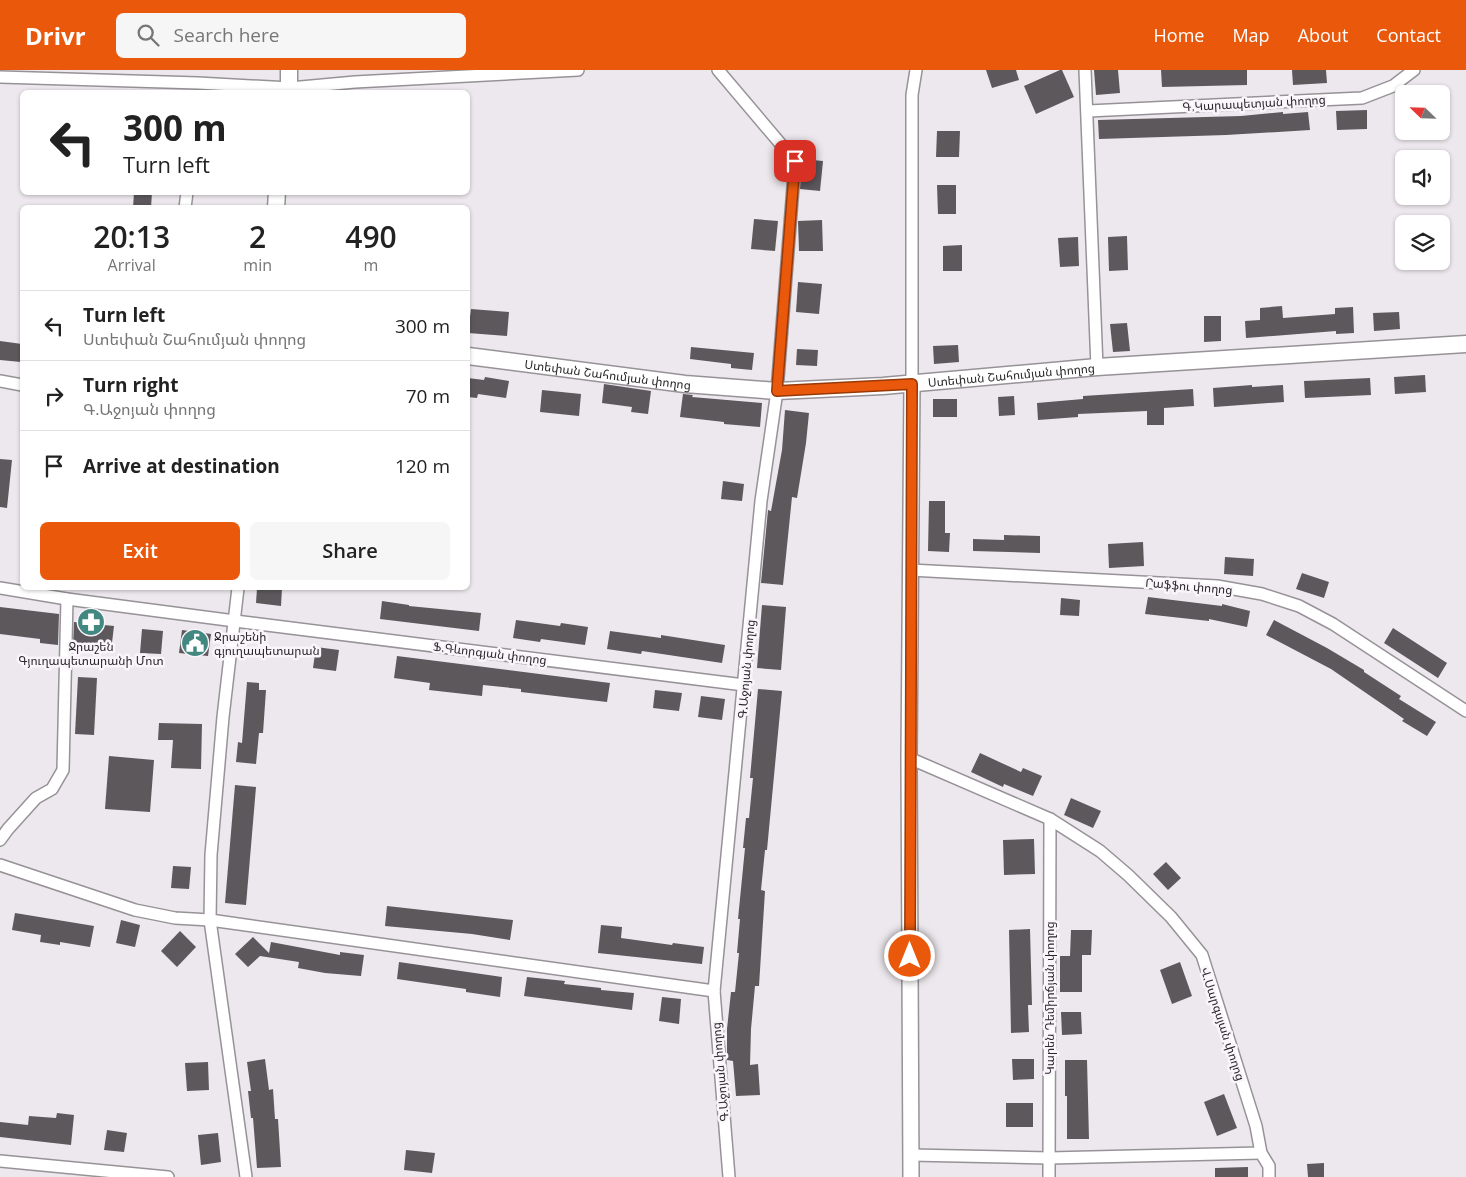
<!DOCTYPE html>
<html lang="en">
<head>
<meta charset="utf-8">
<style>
  body { margin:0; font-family:"Open Sans","Noto Sans Armenian",sans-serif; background:#f6f6f6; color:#222; height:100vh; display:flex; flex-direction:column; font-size:19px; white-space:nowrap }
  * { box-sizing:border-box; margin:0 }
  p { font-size:16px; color:#767676 }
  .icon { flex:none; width:28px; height:28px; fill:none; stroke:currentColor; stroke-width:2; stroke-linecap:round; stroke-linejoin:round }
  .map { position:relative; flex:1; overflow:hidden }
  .details { position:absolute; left:20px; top:135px; width:450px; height:385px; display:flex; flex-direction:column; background:#fff; border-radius:8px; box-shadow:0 1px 4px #0004 }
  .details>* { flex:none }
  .banner { position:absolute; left:20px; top:20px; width:450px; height:105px; border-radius:8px; box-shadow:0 1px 4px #0004; background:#fff; color:#222; overflow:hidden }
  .needle { width:32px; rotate:293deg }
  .buttons { position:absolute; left:1395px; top:15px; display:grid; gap:10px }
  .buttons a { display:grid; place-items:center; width:55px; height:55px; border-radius:8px; background:#fff; box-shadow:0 1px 4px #0004; font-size:25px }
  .pin { position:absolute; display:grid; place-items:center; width:42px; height:42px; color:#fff; margin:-21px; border-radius:10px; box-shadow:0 2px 8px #0006 }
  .me { position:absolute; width:55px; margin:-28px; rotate:0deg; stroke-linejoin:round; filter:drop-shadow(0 0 4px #0008) }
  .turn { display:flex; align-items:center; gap:18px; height:105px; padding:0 20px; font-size:22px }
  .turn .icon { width:65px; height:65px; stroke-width:2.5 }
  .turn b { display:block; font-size:35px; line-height:42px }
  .eta { display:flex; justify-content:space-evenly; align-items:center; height:85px; text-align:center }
  .eta b { font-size:30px; font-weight:600; line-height:35px }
  .button { display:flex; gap:10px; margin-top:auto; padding:10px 20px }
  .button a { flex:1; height:58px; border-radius:8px; background:#ea580c; color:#fff; font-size:20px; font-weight:600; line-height:58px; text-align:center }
  .button a+a { background:#f6f6f6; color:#222 }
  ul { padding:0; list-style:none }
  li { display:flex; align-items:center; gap:15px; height:70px; padding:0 20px; border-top:1px solid #e0e0e0 }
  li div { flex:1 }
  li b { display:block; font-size:19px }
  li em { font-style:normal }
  header { display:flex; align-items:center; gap:30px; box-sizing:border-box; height:70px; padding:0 25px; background:#ea580c; color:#fff }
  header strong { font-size:24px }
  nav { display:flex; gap:28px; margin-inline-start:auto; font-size:18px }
  .search { width:350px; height:45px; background:#f6f6f6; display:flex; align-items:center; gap:12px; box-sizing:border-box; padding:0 18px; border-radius:8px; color:#767676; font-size:19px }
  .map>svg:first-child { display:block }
  .building { fill:#5c585c }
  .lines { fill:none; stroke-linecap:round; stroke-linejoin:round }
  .minor-casing { stroke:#979297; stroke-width:14 }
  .tertiary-casing { stroke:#979297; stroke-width:18 }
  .secondary-casing { stroke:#979297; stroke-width:19 }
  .minor { stroke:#fff; stroke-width:11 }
  .tertiary { stroke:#fff; stroke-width:15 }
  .secondary { stroke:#fff; stroke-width:16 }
  .route-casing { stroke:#983908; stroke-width:12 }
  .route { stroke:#ea580c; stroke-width:9 }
  .labels { text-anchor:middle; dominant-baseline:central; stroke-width:5; stroke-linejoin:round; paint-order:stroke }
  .street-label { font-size:12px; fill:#2a292b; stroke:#faf5fb }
  .poi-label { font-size:12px; fill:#2a292b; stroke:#faf5fb; text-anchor:start }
</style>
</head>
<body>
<header>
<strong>Drivr</strong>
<div class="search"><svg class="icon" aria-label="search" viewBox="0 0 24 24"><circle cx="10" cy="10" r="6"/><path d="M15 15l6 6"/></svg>Search here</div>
<nav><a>Home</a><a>Map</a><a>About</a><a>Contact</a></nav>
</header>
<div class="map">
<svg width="1466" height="1107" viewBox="0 0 1466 1107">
  <rect width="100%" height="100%" fill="#ede8ed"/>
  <g class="building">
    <polygon points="986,0 1016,0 1019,10 992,18"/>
    <polygon points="1060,0 1062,0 1074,27 1036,44 1024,16"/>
    <polygon points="1094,0 1118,0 1120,23 1096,25"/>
    <polygon points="1161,0 1247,0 1247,15 1162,17"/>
    <polygon points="1292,0 1326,0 1327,13 1293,15"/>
    <polygon points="1367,40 1367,59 1337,60 1336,41"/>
    <polygon points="1283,42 1283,44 1308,42 1310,60 1226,65 1099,69 1098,50 1241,46"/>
    <polygon points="937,61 960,61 959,87 936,87"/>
    <polygon points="802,89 823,91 820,121 800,119"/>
    <polygon points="937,115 956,115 956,144 938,144"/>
    <polygon points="134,122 152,122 151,138 133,138"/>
    <polygon points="754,149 778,151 775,181 751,179"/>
    <polygon points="822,150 823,181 799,181 798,151"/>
    <polygon points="1127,166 1128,200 1109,201 1108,167"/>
    <polygon points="1078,167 1079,196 1060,197 1058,168"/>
    <polygon points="962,175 962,201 943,201 943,176"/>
    <polygon points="798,212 822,214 819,244 796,242"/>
    <polygon points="1282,236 1283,248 1335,244 1335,238 1353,237 1354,263 1336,264 1336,261 1246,268 1245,251 1260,250 1260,238"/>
    <polygon points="471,239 509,242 507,266 468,263"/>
    <polygon points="1399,242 1400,259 1374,261 1373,243"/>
    <polygon points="1204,246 1221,246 1221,271 1204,272"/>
    <polygon points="1127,253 1130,281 1113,282 1110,254"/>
    <polygon points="0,271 22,274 21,292 0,290"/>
    <polygon points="958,275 959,292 934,294 933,276"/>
    <polygon points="691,277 754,283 752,300 731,298 731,294 690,289"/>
    <polygon points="797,279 818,280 817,296 796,295"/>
    <polygon points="1425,305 1426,322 1395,324 1394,307"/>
    <polygon points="485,307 509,311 506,328 478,324 477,328 468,327 468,308 484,310"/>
    <polygon points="1370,308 1371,325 1305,328 1304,311"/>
    <polygon points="604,314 651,321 648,344 631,342 632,337 602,333"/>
    <polygon points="1252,315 1252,317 1283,315 1284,332 1214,337 1213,318"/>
    <polygon points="1193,319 1194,336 1164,338 1164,355 1147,355 1147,341 1078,344 1078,347 1038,350 1037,333 1083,329 1083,326"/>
    <polygon points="542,320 581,324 579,346 540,342"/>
    <polygon points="683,324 693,325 692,327 762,333 760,357 724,354 724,352 680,347"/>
    <polygon points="1014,326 1015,345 999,346 998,327"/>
    <rect x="933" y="329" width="24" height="18"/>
    <polygon points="785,340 809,343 806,373 797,428 792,427 783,515 761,513 768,440 771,441 782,380"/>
    <polygon points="0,389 12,390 7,438 0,437"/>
    <polygon points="723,411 744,414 742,431 721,429"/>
    <polygon points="929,431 945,431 945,463 950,463 949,482 928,481"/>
    <polygon points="1004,465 1040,466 1040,483 973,481 973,469 1004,470"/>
    <polygon points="1143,472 1144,496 1109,498 1108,474"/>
    <polygon points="1225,487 1254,489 1253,506 1224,504"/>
    <polygon points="1302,503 1329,512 1324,528 1296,519"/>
    <polygon points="257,518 282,518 281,536 256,533"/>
    <polygon points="1148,527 1222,536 1222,534 1250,541 1247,557 1209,549 1209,551 1145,544"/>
    <polygon points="1061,528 1080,530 1079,546 1060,545"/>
    <polygon points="382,531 409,535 409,536 481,543 479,561 380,549"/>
    <polygon points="762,535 786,537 781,600 757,598"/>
    <polygon points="0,537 59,544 58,575 40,573 40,569 0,564"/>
    <polygon points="516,550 560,556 561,553 588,557 585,575 541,569 540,572 513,568"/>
    <polygon points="1274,550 1327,578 1364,600 1364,602 1401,626 1399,629 1436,652 1427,666 1402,651 1404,649 1331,599 1266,565"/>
    <polygon points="74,552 114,556 111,581 73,577"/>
    <polygon points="1393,558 1447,593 1438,608 1384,573"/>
    <polygon points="142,559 163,561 161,584 140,583"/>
    <polygon points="182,560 211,564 208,586 179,583"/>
    <polygon points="610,561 661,568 661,565 725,575 722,593 642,581 641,584 607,579"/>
    <polygon points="316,577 339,580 336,601 313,598"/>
    <polygon points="397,586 610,613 607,632 521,622 521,619 483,615 482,626 429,620 430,613 394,608"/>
    <polygon points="78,607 97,608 94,665 75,664"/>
    <polygon points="247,612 259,613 259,620 266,620 263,663 259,663 256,694 236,692 238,672 242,673"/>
    <polygon points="758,619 782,621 767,780 765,780 761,820 765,821 759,916 755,916 751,959 750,995 758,994 760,1025 736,1026 733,991 727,990 727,959 731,922 735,922 739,883 737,883 740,849 738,849 745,778 743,778 746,748 749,748 753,708 750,708"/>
    <polygon points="655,620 682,623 679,641 653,638"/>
    <polygon points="701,626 725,629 722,650 698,647"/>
    <polygon points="159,653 202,654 201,699 171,698 173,670 158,670"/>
    <polygon points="980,683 1021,702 1023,698 1042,706 1033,726 1004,714 1003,717 971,702"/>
    <polygon points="109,686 154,690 150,742 105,739"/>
    <polygon points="235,715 256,717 246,835 225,833"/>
    <polygon points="1071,728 1101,741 1093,758 1064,745"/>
    <polygon points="1034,769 1035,804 1004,805 1003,770"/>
    <polygon points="1166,792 1181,808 1168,820 1153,804"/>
    <polygon points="173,796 191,797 189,819 171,818"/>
    <polygon points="387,836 513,850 510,870 472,864 385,856"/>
    <polygon points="15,843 94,856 90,877 60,872 60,875 40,872 41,865 12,860"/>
    <polygon points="121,850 140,855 135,877 116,873"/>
    <polygon points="601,855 622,857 621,868 672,875 673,873 704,877 702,894 598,883"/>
    <polygon points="1030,859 1032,935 1028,935 1029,962 1011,963 1009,860"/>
    <polygon points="1071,860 1092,860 1091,885 1082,885 1082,922 1060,922 1060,886 1070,886"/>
    <polygon points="180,861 196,877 177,897 161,881"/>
    <polygon points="253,867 269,883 271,872 340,885 340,882 364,885 361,906 325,903 298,898 299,892 260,886 248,897 235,884"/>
    <polygon points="399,892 502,907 500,927 466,922 466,919 397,909"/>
    <polygon points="1180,892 1192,926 1172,934 1160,900"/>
    <polygon points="527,907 565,911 564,914 601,918 601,920 634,923 632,940 524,926"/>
    <polygon points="662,927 681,929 679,954 659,951"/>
    <polygon points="1061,942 1081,942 1082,964 1062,965"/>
    <polygon points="265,989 269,1020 273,1019 275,1049 278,1049 281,1097 257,1098 253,1048 251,1048 248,1021 251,1021 247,992"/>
    <polygon points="1012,989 1034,989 1034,1009 1013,1010"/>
    <polygon points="1065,990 1087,990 1089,1069 1067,1069 1067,1026 1065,1026"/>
    <polygon points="208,992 209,1020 187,1021 185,993"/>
    <polygon points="1224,1024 1237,1058 1217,1066 1204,1032"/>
    <rect x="1006" y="1033" width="27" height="24"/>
    <polygon points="57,1043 74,1045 71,1075 0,1067 0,1052 28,1055 29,1046 56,1048"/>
    <polygon points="107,1060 127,1063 124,1082 104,1080"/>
    <polygon points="218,1063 221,1092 201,1095 198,1065"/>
    <polygon points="406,1080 435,1083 432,1103 404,1100"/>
    <polygon points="1324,1093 1324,1107 1308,1107 1307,1094"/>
    <polygon points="1248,1097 1248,1107 1215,1107 1215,1098"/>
  </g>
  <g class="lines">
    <g class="minor-casing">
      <g id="minor">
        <polyline points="718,0 795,91 777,321 761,431 714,921 729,1107"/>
        <polyline points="1085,0 1097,297"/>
        <polyline points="0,7 198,13 290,18 355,12 578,0"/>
        <polyline points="1088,41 1362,28 1393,16 1414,0"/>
        <polyline points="185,138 187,122"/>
        <polyline points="0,311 22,315"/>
        <polyline points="912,314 912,25 916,0"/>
        <polyline points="910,500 1217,516 1262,524 1299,536 1333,554 1466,641"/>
        <polyline points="0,518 67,529 235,551 744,615"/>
        <polyline points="238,518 223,647 211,785 210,850 246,1107"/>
        <polyline points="909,688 1050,749 1100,781 1128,805 1171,847 1202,885 1256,1056 1261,1083 1269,1096 1269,1107"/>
        <polyline points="0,770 8,759 36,728 52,719 63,700 67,529"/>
        <polyline points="0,795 135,840 175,848 210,850 714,921"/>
        <polyline points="911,1085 1049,1088 1261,1083"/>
        <polyline points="0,1091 168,1107"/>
        <polyline points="1049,1107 1050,749"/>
      </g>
    </g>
    <g class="tertiary-casing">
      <polyline id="tertiary" points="911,1107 909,688 912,314"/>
    </g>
    <g class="secondary-casing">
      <g id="secondary">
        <polyline points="289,0 289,22"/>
        <polyline points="276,138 277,122"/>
        <path id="s1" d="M 468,286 L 685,314 L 777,321 L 883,316 L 1097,297 L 1466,274"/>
      </g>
    </g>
    <use href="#minor" class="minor"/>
    <use href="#tertiary" class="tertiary"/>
    <use href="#secondary" class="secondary"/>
  </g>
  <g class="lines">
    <g class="route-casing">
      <polyline id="route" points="795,91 777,321 912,314 910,886"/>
    </g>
    <use href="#route" class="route"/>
  </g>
  <defs>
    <g id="pharmacy-disc" transform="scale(1.4375)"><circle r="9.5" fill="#428881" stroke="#faf5fb"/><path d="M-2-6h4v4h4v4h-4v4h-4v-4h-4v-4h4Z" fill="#fff"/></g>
    <g id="civic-disc" transform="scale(1.4375)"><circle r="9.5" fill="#428881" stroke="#faf5fb"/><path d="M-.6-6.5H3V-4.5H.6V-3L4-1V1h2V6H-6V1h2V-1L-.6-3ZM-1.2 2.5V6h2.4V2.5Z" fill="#fff"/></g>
  </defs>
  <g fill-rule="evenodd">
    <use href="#pharmacy-disc" x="91" y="552"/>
    <use href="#civic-disc" x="195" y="573"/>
  </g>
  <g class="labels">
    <g class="street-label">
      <text transform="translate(1254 33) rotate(-3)">Գ.Կարապետյան փողոց</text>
      <text stroke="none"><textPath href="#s1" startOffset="141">Ստեփան Շահումյան փողոց</textPath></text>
      <text stroke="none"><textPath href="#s1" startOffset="546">Ստեփան Շահումյան փողոց</textPath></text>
      <text transform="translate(1189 516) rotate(5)">Րաֆֆու փողոց</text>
      <text transform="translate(490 583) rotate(7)">Ֆ.Գևորգյան փողոց</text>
      <text transform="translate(746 599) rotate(-85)">Գ.Աջոյան փողոց</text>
      <text transform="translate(1049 928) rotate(-90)">Կարեն Դեմիրճյան փողոց</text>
      <text transform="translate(1223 954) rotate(72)">Վ.Սարգսյան փողոց</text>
      <text transform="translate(720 1002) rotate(-95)">Գ.Աջոյան փողոց</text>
    </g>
    <g class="poi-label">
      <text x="214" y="566">Ջրաշենի<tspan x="214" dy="14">գյուղապետարան</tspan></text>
      <text x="91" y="576" text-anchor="middle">Ջրաշեն<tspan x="91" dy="14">Գյուղապետարանի Մոտ</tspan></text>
    </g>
  </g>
</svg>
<div class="buttons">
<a><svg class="needle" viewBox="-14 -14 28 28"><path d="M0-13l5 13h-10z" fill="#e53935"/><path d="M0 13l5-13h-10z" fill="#767676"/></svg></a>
<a><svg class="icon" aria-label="sound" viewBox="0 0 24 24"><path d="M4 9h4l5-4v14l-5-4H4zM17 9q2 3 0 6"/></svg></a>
<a><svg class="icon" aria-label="layers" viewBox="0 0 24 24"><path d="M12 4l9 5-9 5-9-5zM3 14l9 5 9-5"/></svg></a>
</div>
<div class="pin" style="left:795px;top:91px;background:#d93025"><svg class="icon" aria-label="arrive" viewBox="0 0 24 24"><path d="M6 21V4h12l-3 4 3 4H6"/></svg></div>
<svg class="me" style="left:910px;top:886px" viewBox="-20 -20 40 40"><circle r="17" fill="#ea580c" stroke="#fff" stroke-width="3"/><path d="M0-11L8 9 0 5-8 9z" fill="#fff"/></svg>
<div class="banner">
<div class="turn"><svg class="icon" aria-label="left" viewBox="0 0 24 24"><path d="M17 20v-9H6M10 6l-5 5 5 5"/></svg><div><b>300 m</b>Turn left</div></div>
</div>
<section class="details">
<div class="eta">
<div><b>20:13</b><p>Arrival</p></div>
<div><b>2</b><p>min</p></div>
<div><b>490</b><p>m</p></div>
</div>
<ul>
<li><svg class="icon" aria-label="left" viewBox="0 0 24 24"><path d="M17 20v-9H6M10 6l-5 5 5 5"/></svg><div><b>Turn left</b><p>Ստեփան Շահումյան փողոց</p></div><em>300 m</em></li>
<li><svg class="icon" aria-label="right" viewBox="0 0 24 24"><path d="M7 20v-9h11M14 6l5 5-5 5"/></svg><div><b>Turn right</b><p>Գ.Աջոյան փողոց</p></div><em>70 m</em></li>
<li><svg class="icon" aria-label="arrive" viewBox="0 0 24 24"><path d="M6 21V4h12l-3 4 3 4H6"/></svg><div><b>Arrive at destination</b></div><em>120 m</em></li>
</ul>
<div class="button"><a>Exit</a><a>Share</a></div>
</section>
</div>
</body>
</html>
